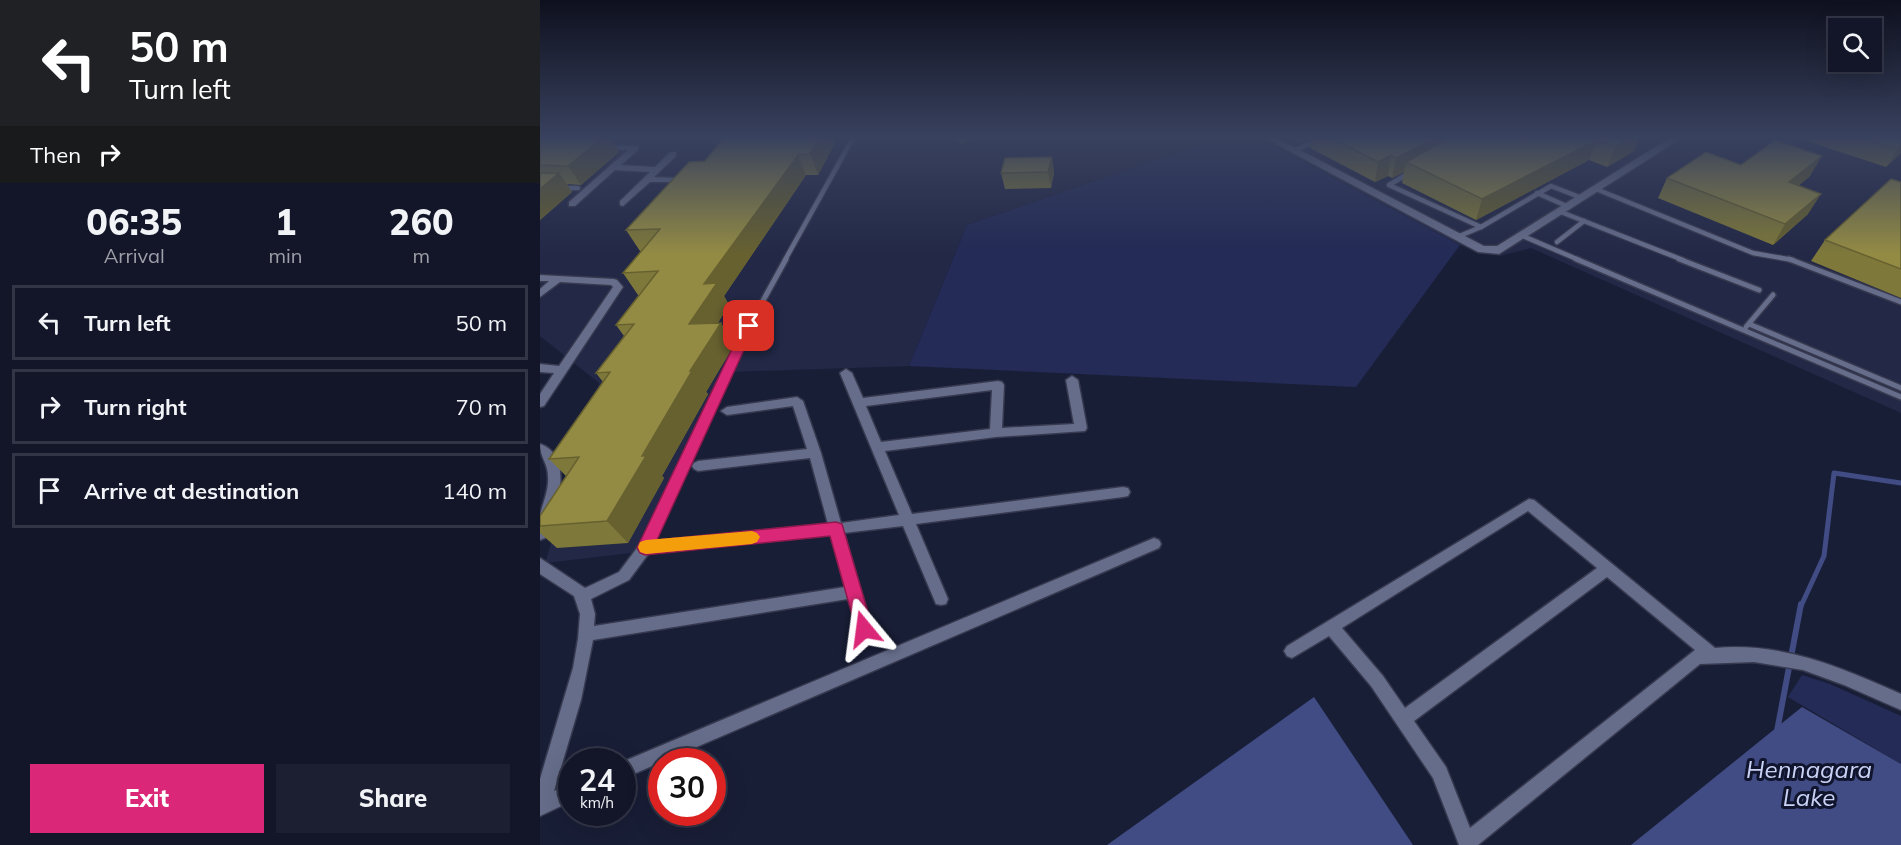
<!DOCTYPE html>
<html lang="en">
<head>
<meta charset="utf-8">
<style>
  body { margin:0; font-family:Mulish,sans-serif; background:#1c1f31; color:#f1f3f6; height:100vh; display:flex; flex-direction:column; font-size:22px; white-space:nowrap }
  * { box-sizing:border-box; margin:0 }
  p { font-size:20px; color:#9d9fa8 }
  .icon { flex:none; width:33px; height:33px; fill:none; stroke:currentColor; stroke-width:2; stroke-linecap:round; stroke-linejoin:round }
  .map { position:relative; flex:1; overflow:hidden }
  .drawer { display:flex; flex-direction:column; background:#131629; width:540px }
  .drawer>* { flex:none }
  .guide { background:#202124; color:#fff; overflow:hidden }
  .tools { position:absolute; left:1288px; top:18px; display:grid; gap:12px }
  .tools a { display:grid; place-items:center; width:54px; height:54px; border-radius:0px; background:#131629; box-shadow:0 6px 24px #0002,0 0 0 2px #323546; font-size:30px }
  .speed { position:absolute; left:18px; top:748px; display:flex; gap:12px; font-size:30px; font-weight:700; text-align:center }
  .speed>* { display:grid; place-content:center; width:78px; height:78px; border-radius:50%; background:#131629; box-shadow:0 6px 24px #0002,0 0 0 2px #323546; line-height:1 }
  .speed small { font-size:15px; font-weight:400 }
  .speed .limit { border:9px solid #d22; background:#fff; color:#111 }
  .pin { position:absolute; display:grid; place-items:center; width:51px; height:51px; color:#fff; margin:-26px; border-radius:12px; box-shadow:0 3px 9px #0006 }
  .me { position:absolute; width:66px; margin:-33px; rotate:344deg; stroke-linejoin:round; filter:drop-shadow(0 0 4px #0008) }
  .turn { display:flex; align-items:center; gap:21px; height:126px; padding:0 30px; font-size:27px }
  .turn .icon { width:78px; height:78px; stroke-width:2.5 }
  .turn b { display:block; font-size:42px; line-height:51px }
  .then { display:flex; align-items:center; height:57px; padding:0 30px; background:#0003; gap:12px; font-size:22px }
  .eta { display:flex; justify-content:space-evenly; align-items:center; height:102px; text-align:center }
  .eta b { font-size:36px; font-weight:800; line-height:42px }
  .primary-button { display:flex; gap:12px; margin-top:auto; padding:12px 30px }
  .primary-button a { flex:1; height:69px; border-radius:0px; background:#db2777; color:#fff; font-size:24px; font-weight:800; line-height:69px; text-align:center }
  .primary-button a+a { background:#1c1f31; color:#f1f3f6 }
  ul { padding:0; list-style:none }
  li { display:flex; align-items:center; gap:18px; height:75px; margin:0 12px 9px; padding:0 18px; border:3px solid #323546; border-radius:0px }
  li div { flex:1 }
  li b { display:block; font-size:22px }
  li em { font-style:normal }
  main { display:flex; flex:1; min-height:0 }
  .map>svg:first-child { display:block }
  .built { fill:#222846 }
  .green { fill:#232b56 }
  .water { fill:#404c83 }
  .lines { fill:none; stroke-linecap:round; stroke-linejoin:round }
  .stream-far1 { stroke:#404c83; stroke-width:5 }
  .stream { stroke:#404c83; stroke-width:6 }
  .service-far2-casing { stroke:#37394f; stroke-width:7 }
  .service-far1-casing { stroke:#37394f; stroke-width:8 }
  .service-casing { stroke:#37394f; stroke-width:10 }
  .minor-casing { stroke:#37394f; stroke-width:3 }
  .tertiary-casing { stroke:#37394f; stroke-width:3 }
  .service-far2 { stroke:#656d8a; stroke-width:4.5 }
  .service-far1 { stroke:#656d8a; stroke-width:5 }
  .service { stroke:#656d8a; stroke-width:7 }
  .minor { fill:#656d8a; fill-rule:evenodd }
  .tertiary { fill:#656d8a; fill-rule:evenodd }
  .wall { fill:#7e783a }
  .shaded-wall { fill:#676130 }
  .building { fill:#938b44; stroke:#676130; stroke-width:1.5 }
  .route { fill:#db2777; stroke:#8e194d; stroke-width:1.5 }
  .slow { fill:#f59e0b }
  .labels { text-anchor:middle; dominant-baseline:central; stroke-width:6; stroke-linejoin:round; paint-order:stroke }
  .near-water-label { font-size:24px; font-style:italic; fill:#c9d2f5; stroke:#10152d }
</style>
</head>
<body>
<main>
<section class="drawer">
<div class="guide">
<div class="turn"><svg class="icon" aria-label="left" viewBox="0 0 24 24"><path d="M17 20v-9H6M10 6l-5 5 5 5"/></svg><div><b>50 m</b>Turn left</div></div>
<div class="then">Then<svg class="icon" aria-label="right" viewBox="0 0 24 24"><path d="M7 20v-9h11M14 6l5 5-5 5"/></svg></div>
</div>
<div class="eta">
<div><b>06:35</b><p>Arrival</p></div>
<div><b>1</b><p>min</p></div>
<div><b>260</b><p>m</p></div>
</div>
<ul>
<li><svg class="icon" aria-label="left" viewBox="0 0 24 24"><path d="M17 20v-9H6M10 6l-5 5 5 5"/></svg><div><b>Turn left</b></div><em>50 m</em></li>
<li><svg class="icon" aria-label="right" viewBox="0 0 24 24"><path d="M7 20v-9h11M14 6l5 5-5 5"/></svg><div><b>Turn right</b></div><em>70 m</em></li>
<li><svg class="icon" aria-label="arrive" viewBox="0 0 24 24"><path d="M6 21V4h12l-3 4 3 4H6"/></svg><div><b>Arrive at destination</b></div><em>140 m</em></li>
</ul>
<div class="primary-button"><a>Exit</a><a>Share</a></div>
</section>
<div class="map">
<svg width="1361" height="845" viewBox="0 0 1361 845">
  <rect width="100%" height="100%" fill="#191e37"/>
  <g class="built">
    <polygon points="0,136 686,136 427,225 369,366 189,372 100,552 5,563 59,383 0,336"/>
    <polygon points="715,136 1361,136 1361,413 991,248 960,256 920,245"/>
  </g>
  <g class="green">
    <polygon points="686,136 715,136 920,245 816,387 369,366 427,225"/>
    <polygon points="1262,675 1290,684 1361,716 1361,764 1248,697"/>
  </g>
  <g class="water">
    <polygon points="774,697 873,845 567,845"/>
    <polygon points="1262,707 1361,764 1361,845 1091,845"/>
  </g>
  <g class="lines">
    <polyline class="stream-far1" points="1261,606 1284,556 1294,473 1361,483"/>
    <polyline class="stream" points="1237,731 1261,604"/>
    <g class="service-far2-casing">
      <g id="service-far2">
        <polyline points="869,173 849,185 941,227"/>
        <polyline points="22,188 38,188"/>
        <polyline points="1056,189 1213,253 1253,260"/>
        <polyline points="997,193 1029,207"/>
        <polyline points="1021,212 1143,260"/>
        <polyline points="983,236 1039,260"/>
        <polyline points="917,237 941,227 1011,186 1042,198"/>
        <polyline points="1017,242 1044,221"/>
        <polyline points="245,260 314,136"/>
      </g>
    </g>
    <g class="service-far1-casing">
      <g id="service-far1">
        <polyline points="1036,259 1361,397"/>
        <polyline points="1139,259 1219,290"/>
        <polyline points="1249,259 1361,302"/>
        <polyline points="1209,324 1361,388"/>
        <polyline points="1206,327 1233,295"/>
        <polyline points="168,414 209,326 246,259"/>
      </g>
    </g>
    <g class="service-casing">
      <polyline id="service" points="106,547 169,412"/>
    </g>
    <g class="minor-casing">
      <g id="minor">
        <polygon points="780,136 791,136 757,152 750,150"/>
        <polygon points="58,145 98,146 98,150 81,165 115,167 130,152 136,152 136,156 114,177 138,178 142,180 138,182 110,182 83,206 80,205 80,201 110,172 75,170 35,206 29,206 29,202 88,150 61,149 58,149"/>
        <polygon points="0,275 74,279 77,280 83,287 4,406 0,407 0,394 14,373 0,372 0,364 19,366 73,287 71,285 20,282 0,297 0,289 9,281 0,281"/>
        <path d="M 306,369 L 312,373 L 323,398 L 458,381 L 462,382 L 464,385 L 462,428 L 534,424 L 526,380 L 532,376 L 538,380 L 547,428 L 545,431 L 456,437 L 345,451 L 372,514 L 583,487 L 588,488 L 590,492 L 588,496 L 583,497 L 376,524 L 408,599 L 406,604 L 401,605 L 396,604 L 363,526 L 304,533 L 332,629 L 329,634 L 324,636 L 319,634 L 308,599 L 53,640 L 41,700 L 14,791 L 32,783 L 32,801 L 0,816 L 0,779 L 33,668 L 38,639 L 40,614 L 34,596 L 0,574 L 0,558 L 45,588 L 79,572 L 100,544 L 105,542 L 288,524 L 270,458 L 158,471 L 154,469 L 152,466 L 154,463 L 158,461 L 267,449 L 253,406 L 187,415 L 181,411 L 187,407 L 257,397 L 263,401 L 281,453 L 301,523 L 359,515 L 300,373 ZM 452,390 L 450,429 L 341,442 L 326,406 ZM 291,535 L 305,587 L 54,626 L 55,614 L 51,599 L 89,580 L 109,553 Z"/>
        <path d="M 0,444 C 36,456 16,515 5,538 L 0,540 C 0,532 0,523 0,515 C 3,502 9,490 8,477 C 8,463 0,458 0,444 Z"/>
        <path d="M 989,499 L 994,500 L 1175,648 C 1242,642 1301,667 1361,694 L 1361,710 L 1304,685 L 1263,670 L 1214,662 L 1160,664 L 938,845 L 919,845 L 893,778 L 831,686 L 789,636 L 752,658 L 747,656 L 744,651 L 747,646 ZM 988,511 L 1057,568 L 865,708 L 843,676 L 802,628 ZM 1067,577 L 1155,650 L 930,828 L 906,767 L 874,721 Z"/>
        <polygon points="614,538 619,540 621,544 619,548 82,779 82,762"/>
      </g>
    </g>
    <g class="tertiary-casing">
      <polygon id="tertiary" points="721,136 733,136 944,246 957,246 1133,136 1145,136 959,254 938,252"/>
    </g>
    <use href="#service-far2" class="service-far2"/>
    <use href="#service-far1" class="service-far1"/>
    <use href="#service" class="service"/>
    <use href="#minor" class="minor"/>
    <use href="#tertiary" class="tertiary"/>
  </g>
  <g class="wall">
    <polygon points="0,136 79,152 41,185 27,184 32,192 0,220"/>
    <polygon points="410,136 446,136 421,144"/>
    <polygon points="745,136 1100,136 1094,151 1067,167 1049,160 936,220 862,183 864,172 852,178 848,176 835,182 770,148 771,138 759,143"/>
    <polygon points="1251,136 1361,136 1361,153 1346,167"/>
    <polygon points="295,143 278,175 266,175 184,296 189,305 178,323 181,323 194,345 166,392 168,394 122,476 124,478 88,543 17,548 0,533 0,516 26,476 9,459 63,382 56,373 84,336 76,325 100,295 98,295 83,273 101,251 100,251 86,230 165,161"/>
    <polygon points="512,157 514,173 511,188 465,189 461,173"/>
    <polygon points="1201,165 1270,176 1258,186 1268,214 1233,245 1118,198 1127,178"/>
    <polygon points="1361,182 1361,298 1271,261 1285,240"/>
  </g>
  <g class="shaded-wall">
    <polygon points="65,136 70,136 79,152 41,185 28,166"/>
    <polygon points="280,136 293,136 295,143 278,175 270,154"/>
    <polygon points="418,136 446,136 421,144"/>
    <polygon points="760,136 771,136 771,138 759,143"/>
    <polygon points="899,136 901,136 897,155 866,162 864,172 852,178 856,158"/>
    <polygon points="1094,136 1100,136 1094,151 1067,167 1075,147"/>
    <polygon points="1057,140 1049,160 936,220 942,199"/>
    <polygon points="1361,146 1361,153 1346,167 1358,149"/>
    <polygon points="258,155 266,175 184,296 189,305 163,346 149,324 164,284"/>
    <polygon points="851,155 848,176 835,182 838,162"/>
    <polygon points="1282,156 1270,176 1237,203 1249,182"/>
    <polygon points="512,157 514,173 511,188 508,172"/>
    <polygon points="19,173 32,192 0,220 0,189"/>
    <polygon points="1281,194 1268,214 1233,245 1245,224"/>
    <polygon points="181,323 194,345 166,392 168,394 122,476 124,478 88,543 67,521 150,371"/>
  </g>
  <g class="building">
    <polygon points="0,136 65,136 28,166 0,165"/>
    <polygon points="185,136 280,136 270,154 258,155 164,284 177,283 149,324 181,323 150,371 152,371 102,456 106,456 67,521 0,526 0,516 39,457 9,459 70,372 56,373 94,324 76,325 118,271 83,273 120,229 86,230 149,162 165,161"/>
    <polygon points="787,136 899,136 856,158 851,155 838,162"/>
    <polygon points="902,136 1094,136 1075,147 1057,140 942,199 866,162 902,142 904,138"/>
    <polygon points="1318,136 1361,136 1361,146 1358,149"/>
    <polygon points="1235,140 1282,156 1249,182 1281,194 1245,224 1127,178 1166,152 1201,165"/>
    <polygon points="512,157 508,172 461,173 465,158"/>
    <polygon points="0,173 19,173 0,189"/>
    <polygon points="1351,179 1361,182 1361,269 1285,240"/>
  </g>
  <linearGradient id="sky" x2="0" y2="1"><stop stop-color="#0e101e"/><stop offset="0.54" stop-color="#38415e"/><stop offset="1" stop-color="#38415e" stop-opacity="0"/></linearGradient>
  <rect width="1361" height="254" fill="url(#sky)"/>
  <polygon class="route" points="209,322 215,326 117,540 296,522 302,524 333,629 330,635 324,637 318,635 316,629 290,536 105,555 100,553 97,548 203,326"/>
  <polygon class="slow" points="212,531 217,533 220,537 217,542 212,544 106,554 100,552 98,547 100,542 106,540"/>
  <g class="labels">
    <g class="near-water-label">
      <text x="1269" y="769">Hennagara<tspan x="1269" dy="28">Lake</tspan></text>
    </g>
  </g>
</svg>
<div class="tools">
<a><svg class="icon" aria-label="search" viewBox="0 0 24 24"><circle cx="10" cy="10" r="6"/><path d="M15 15l6 6"/></svg></a>
</div>
<div class="speed"><div>24<small>km/h</small></div><div class="limit">30</div></div>
<div class="pin" style="left:209px;top:326px;background:#d93025"><svg class="icon" aria-label="arrive" viewBox="0 0 24 24"><path d="M6 21V4h12l-3 4 3 4H6"/></svg></div>
<svg class="me" style="left:324px;top:629px" viewBox="-20 -20 40 40"><path d="M0-17L14 15 0 8-14 15z" fill="#db2777" stroke="#fff" stroke-width="4"/></svg>
</div>
</main>
</body>
</html>
